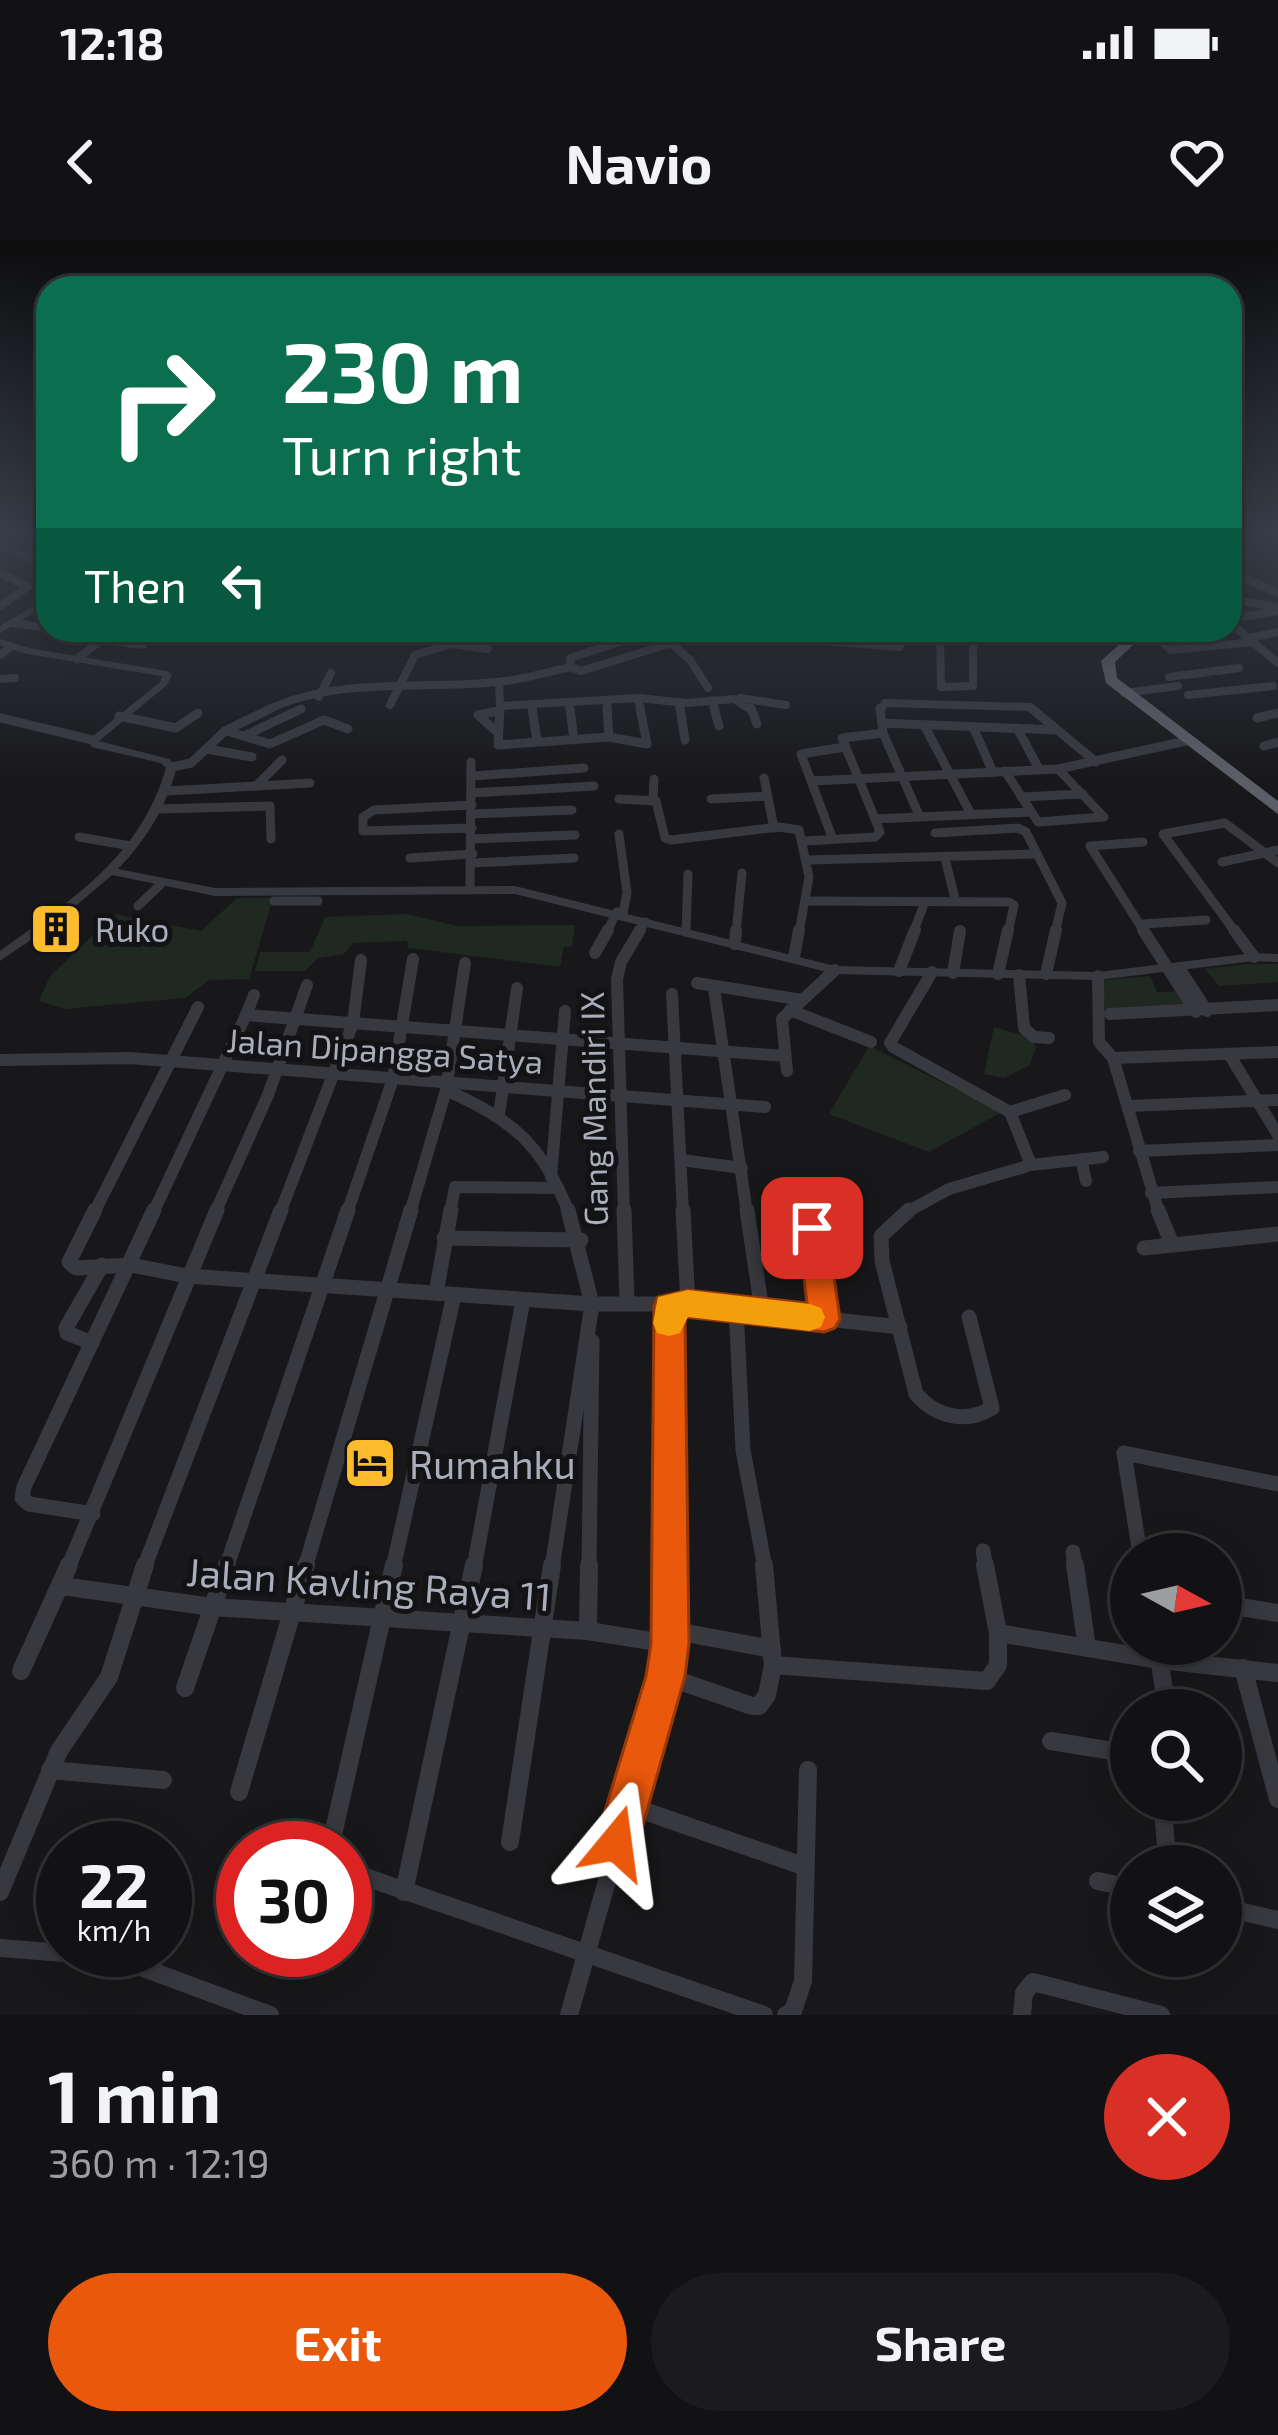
<!DOCTYPE html>
<html lang="en">
<head>
<meta charset="utf-8">
<style>
  body { margin:0; font-family:"Exo 2",sans-serif; background:#1b1b1d; color:#f1f3f6; height:100vh; display:flex; flex-direction:column; font-size:45px; white-space:nowrap }
  * { box-sizing:border-box; margin:0 }
  p { font-size:39px; color:#9c9ea0 }
  .icon { flex:none; width:66px; height:66px; fill:none; stroke:currentColor; stroke-width:2; stroke-linecap:round; stroke-linejoin:round }
  .map { position:relative; height:1775px; overflow:hidden }
  .sheet { display:flex; flex-direction:column; background:#121214; flex:1 }
  .sheet>* { flex:none }
  .guide { position:absolute; left:36px; top:36px; width:1206px; height:366px; border-radius:36px; box-shadow:0 6px 30px #0003,0 0 0 3px #313234; background:#0b6e4f; color:#fff; overflow:hidden }
  .needle { width:78px; rotate:98deg }
  .controls { position:absolute; left:1110px; top:1293px; display:grid; gap:24px }
  .controls a { display:grid; place-items:center; width:132px; height:132px; border-radius:50%; background:#121214; box-shadow:0 6px 30px #0003,0 0 0 3px #313234; font-size:60px }
  .speed { position:absolute; left:36px; top:1581px; display:flex; gap:24px; font-size:60px; font-weight:700; text-align:center }
  .speed>* { display:grid; place-content:center; width:156px; height:156px; border-radius:50%; background:#121214; box-shadow:0 6px 30px #0003,0 0 0 3px #313234; line-height:1 }
  .speed small { font-size:30px; font-weight:400 }
  .speed .limit { border:18px solid #d22; background:#fff; color:#111 }
  .pin { position:absolute; display:grid; place-items:center; width:102px; height:102px; color:#fff; margin:-51px; border-radius:24px; box-shadow:0 6px 18px #0006 }
  .me { position:absolute; width:132px; margin:-66px; rotate:16deg; stroke-linejoin:round; filter:drop-shadow(0 0 9px #0008) }
  .turn { display:flex; align-items:center; gap:42px; height:252px; padding:0 48px; font-size:54px }
  .turn .icon { width:156px; height:156px; stroke-width:2.5 }
  .turn b { display:block; font-size:84px; line-height:102px }
  .then { display:flex; align-items:center; height:114px; padding:0 48px; background:#0003; gap:24px; font-size:45px }
  .round { display:grid; place-items:center; flex:none; width:126px; height:126px; border-radius:63px; background:#1b1b1d }
  .summary { display:flex; align-items:center; justify-content:space-between; height:204px; padding:0 48px }
  h1 { font-size:72px; font-weight:700; line-height:90px }
  .action { display:flex; gap:24px; margin-top:auto; padding:24px 48px }
  .action a { flex:1; height:138px; border-radius:72px; background:#ea580c; color:#fff; font-size:48px; font-weight:700; line-height:138px; text-align:center }
  .action a+a { background:#1b1b1d; color:#f1f3f6 }
  .status { display:flex; justify-content:space-between; align-items:center; height:84px; padding:0 60px; background:#121214; direction:ltr }
  .status svg { height:33px; fill:currentColor }
  header { display:flex; justify-content:space-between; align-items:center; height:156px; padding:0 48px; background:#121214; font-size:54px; font-weight:700 }
  .map>svg:first-child { display:block }
  .green { fill:#1f2821 }
  .lines { fill:none; stroke-linecap:round; stroke-linejoin:round }
  .minor-far4 { stroke:#38393f; stroke-width:8 }
  .minor-far3 { stroke:#38393f; stroke-width:9 }
  .minor-far2 { stroke:#38393f; stroke-width:12 }
  .minor-far1 { stroke:#38393f; stroke-width:15 }
  .minor { stroke:#38393f; stroke-width:18 }
  .tertiary { fill:#38393f; fill-rule:evenodd }
  .trunk { fill:#5c5e67; fill-rule:evenodd }
  .route { fill:#ea580c; stroke:#983908; stroke-width:3 }
  .slow { fill:#f59e0b }
  .labels { text-anchor:middle; dominant-baseline:central; stroke-width:10; stroke-linejoin:round; paint-order:stroke }
  .poi-label { font-size:33px; fill:#a9aeba; stroke:#131215; text-anchor:start }
  .street-label { font-size:33px; fill:#a9aeba; stroke:#131215 }
  .near-poi-label { font-size:39px; fill:#a9aeba; stroke:#131215; text-anchor:start }
  .near-street-label { font-size:39px; fill:#a9aeba; stroke:#131215 }
</style>
</head>
<body>
<div class="status"><b>12:18</b><svg viewBox="0 0 49 12"><path d="M0 12V9h3v3zM5 12V6h3v6zM10 12V3h3v9zM15 12V0h3v12zM26 1h20v11H26zM47 4h2v5h-2z"/></svg></div>
<header><svg class="icon" aria-label="back" viewBox="0 0 24 24"><path d="M15 5l-7 7 7 7"/></svg>Navio<svg class="icon" aria-label="heart" viewBox="0 0 24 24"><path d="M12 20l-8-8c-3-5 5-10 8-4 3-6 11-1 8 4z"/></svg></header>
<div class="map">
<svg width="1278" height="1775" viewBox="0 0 1278 1775">
  <rect width="100%" height="100%" fill="#18181a"/>
  <g class="green">
    <polygon points="237,658 273,658 249,739 209,740 185,758 65,769 39,761 50,736 115,674 201,691"/>
    <polygon points="407,674 457,686 575,685 572,707 564,707 560,727 408,708 407,701 353,703 344,714 318,718 305,731 255,731 260,712 310,712 325,677"/>
    <polygon points="1246,724 1278,724 1278,742 1219,746 1205,729"/>
    <polygon points="1150,736 1157,752 1180,751 1188,766 1105,769 1103,740"/>
    <polygon points="994,787 1030,797 1036,807 1030,825 1004,838 984,834"/>
    <polygon points="869,806 1002,872 929,912 829,874"/>
  </g>
  <g class="lines">
    <g class="minor-far4">
      <polyline points="34,295 48,301"/>
      <polyline points="0,305 48,327"/>
      <polyline points="1230,314 1245,317"/>
      <polyline points="1230,331 1278,353"/>
      <polyline points="0,333 28,347 0,366"/>
      <polyline points="1230,360 1278,367"/>
      <polyline points="1230,379 1278,371"/>
      <polyline points="12,383 48,388"/>
      <polyline points="1230,383 1278,423"/>
      <polyline points="54,390 131,404"/>
      <polyline points="940,390 941,447 973,446 973,390"/>
      <polyline points="1170,390 1154,396 1171,410 1253,402"/>
      <polyline points="1249,398 1278,392"/>
      <polyline points="833,402 900,407 903,390"/>
      <polyline points="671,403 690,420 708,448"/>
      <polyline points="143,405 131,404 150,390"/>
      <polyline points="0,415 11,407"/>
      <polyline points="77,419 114,390"/>
      <polyline points="571,427 570,418 657,390"/>
      <polyline points="1169,437 1239,428"/>
      <polyline points="0,439 15,438"/>
      <polyline points="499,442 500,466 638,458 687,463 734,459 752,471"/>
      <polyline points="1124,453 1178,446"/>
      <polyline points="1188,455 1273,446"/>
      <polyline points="319,457 331,433"/>
      <polyline points="638,458 641,471"/>
      <polyline points="740,458 786,465"/>
      <polyline points="607,460 608,471"/>
      <polyline points="712,460 715,471"/>
      <polyline points="679,462 680,471"/>
      <polyline points="569,463 570,471"/>
      <polyline points="390,465 415,415 451,404 488,409"/>
      <polyline points="532,465 533,471"/>
      <path d="M 265,471 C 336,436 421,450 497,442 C 522,440 547,432 571,427 L 581,431 L 714,390"/>
      <polyline points="297,471 301,469"/>
      <polyline points="500,471 500,466"/>
      <polyline points="880,471 885,463 1030,467 1035,471"/>
    </g>
    <g class="minor-far3">
      <polyline points="500,468 498,505 609,497 647,504 640,468"/>
      <polyline points="532,468 537,501"/>
      <polyline points="570,468 574,499"/>
      <polyline points="607,468 609,497"/>
      <polyline points="680,468 685,500"/>
      <polyline points="714,468 719,486"/>
      <polyline points="751,468 757,484"/>
      <polyline points="880,468 883,493 919,575"/>
      <polyline points="1031,468 1096,522"/>
      <polyline points="119,476 176,488 198,473"/>
      <polyline points="0,478 93,500"/>
      <polyline points="1257,478 1278,473"/>
      <polyline points="882,483 1057,490"/>
      <polyline points="924,485 971,574"/>
      <polyline points="973,487 993,532"/>
      <polyline points="1017,488 1039,529"/>
      <polyline points="227,491 270,504 324,480 348,489"/>
      <polyline points="497,492 478,475 498,471"/>
      <polyline points="246,495 301,469"/>
      <polyline points="1264,506 1278,502"/>
      <polyline points="207,509 252,517"/>
      <polyline points="172,527 191,523 225,491 272,468"/>
      <polyline points="1005,531 1038,582 1104,577 1058,529"/>
      <polyline points="472,536 584,528"/>
      <polyline points="764,538 774,588"/>
      <polyline points="812,541 1058,529 1186,501"/>
      <polyline points="256,546 282,520"/>
      <polyline points="167,551 310,543"/>
      <polyline points="471,553 594,546"/>
      <polyline points="1021,557 1083,554"/>
      <polyline points="619,559 656,561 665,598 671,600 779,587 799,590 809,637 799,693"/>
      <polyline points="653,559 654,539"/>
      <polyline points="711,559 767,556"/>
      <polyline points="472,565 374,570 363,577 363,591 472,588"/>
      <polyline points="158,569 270,566 271,599"/>
      <polyline points="472,574 572,570"/>
      <polyline points="875,579 842,498 883,493"/>
      <polyline points="935,593 1018,588 1026,592 1062,663 1055,693"/>
      <polyline points="619,594 627,653 623,673"/>
      <polyline points="79,597 131,606"/>
      <polyline points="832,597 801,514 845,507"/>
      <polyline points="473,599 575,595"/>
      <polyline points="805,601 875,597 880,592 875,579 1030,572"/>
      <polyline points="1143,602 1090,606 1145,693"/>
      <polyline points="410,618 473,614"/>
      <polyline points="945,618 955,659"/>
      <polyline points="809,620 1034,614"/>
      <polyline points="1222,622 1278,610"/>
      <polyline points="472,623 574,618"/>
      <polyline points="470,648 471,522"/>
      <polyline points="274,661 318,661"/>
      <polyline points="805,661 1009,662 1014,665 1008,693"/>
      <polyline points="138,666 161,644"/>
      <polyline points="1143,684 1206,680"/>
      <polyline points="686,692 688,634"/>
      <polyline points="606,693 617,672"/>
      <polyline points="639,693 645,682"/>
      <polyline points="736,693 742,633"/>
      <polyline points="913,693 923,667"/>
      <polyline points="1236,693 1163,594 1225,583 1278,623"/>
    </g>
    <g class="minor-far2">
      <polyline points="1143,690 1196,772"/>
      <polyline points="1234,690 1254,717"/>
      <polyline points="735,704 736,690"/>
      <polyline points="595,713 608,690"/>
      <polyline points="794,717 799,690"/>
      <polyline points="1179,728 1207,771"/>
      <polyline points="899,731 915,690"/>
      <polyline points="932,732 890,803 893,807 1010,872 1031,925 1103,917"/>
      <polyline points="953,733 960,691"/>
      <polyline points="998,734 1008,690"/>
      <polyline points="1046,734 1056,690"/>
      <polyline points="1019,735 1024,788 1034,797 1049,798"/>
      <polyline points="1098,736 1099,802 1113,818 1159,973"/>
      <polyline points="697,743 802,760"/>
      <polyline points="714,748 747,973"/>
      <polyline points="672,754 683,973"/>
      <polyline points="790,770 871,802"/>
      <polyline points="1110,774 1278,765"/>
      <polyline points="246,775 254,755"/>
      <polyline points="1229,814 1278,895"/>
      <polyline points="1113,818 1278,812"/>
      <polyline points="0,820 130,818 765,867"/>
      <polyline points="787,831 782,779 835,730"/>
      <path d="M 446,850 C 512,880 542,903 569,973"/>
      <polyline points="1128,866 1278,860"/>
      <polyline points="1010,872 1065,855"/>
      <polyline points="499,875 517,748"/>
      <polyline points="1139,911 1278,905"/>
      <polyline points="1081,919 1086,941"/>
      <polyline points="681,920 742,928"/>
      <polyline points="551,937 565,771"/>
      <polyline points="803,952 806,973"/>
      <polyline points="1151,953 1278,947"/>
      <polyline points="94,973 198,767"/>
      <polyline points="153,973 246,775 785,816"/>
      <polyline points="215,973 268,855 307,745"/>
      <polyline points="280,973 353,783 361,720"/>
      <polyline points="347,973 393,839 413,719"/>
      <polyline points="410,973 446,850 465,723"/>
      <polyline points="450,973 455,947 558,948"/>
      <polyline points="624,973 617,739 621,722 640,690"/>
      <polyline points="905,973 949,949 1031,925"/>
    </g>
    <g class="minor-far1">
      <polyline points="95,970 69,1022 76,1028 131,1025 187,1036 592,1064 688,1064 900,1087"/>
      <polyline points="624,970 627,1062"/>
      <polyline points="683,970 688,1064"/>
      <polyline points="747,970 762,1071"/>
      <polyline points="806,970 824,1079"/>
      <path d="M 909,970 L 881,996 L 882,1021 L 916,1154 C 936,1177 966,1184 992,1168 L 969,1077"/>
      <polyline points="1158,970 1172,1004"/>
      <polyline points="444,998 581,1000"/>
      <polyline points="1144,1008 1278,994"/>
      <polyline points="436,1053 451,970"/>
      <polyline points="669,1066 670,1328"/>
      <polyline points="736,1068 743,1210 765,1328"/>
      <polyline points="92,1103 67,1093 66,1088 102,1025"/>
      <polyline points="93,1274 29,1264 22,1258 24,1247 154,970"/>
      <polyline points="983,1311 986,1328"/>
      <polyline points="1073,1312 1075,1328"/>
      <polyline points="1140,1314 1124,1213 1278,1244"/>
      <polyline points="68,1328 217,970"/>
      <polyline points="144,1328 281,970"/>
      <polyline points="226,1328 348,970"/>
      <polyline points="305,1328 411,970"/>
      <polyline points="393,1328 454,1055"/>
      <polyline points="474,1328 523,1060"/>
      <polyline points="552,1328 592,1064 568,970"/>
      <polyline points="589,1328 592,1101"/>
    </g>
    <g class="minor">
      <polyline points="764,1325 773,1425"/>
      <polyline points="985,1325 998,1393"/>
      <polyline points="1075,1325 1087,1408"/>
      <polyline points="62,1346 212,1367 588,1391 670,1404"/>
      <polyline points="1221,1364 1278,1373"/>
      <polyline points="670,1390 772,1409"/>
      <polyline points="588,1391 589,1325"/>
      <polyline points="1157,1404 1167,1470"/>
      <polyline points="1243,1428 1278,1559"/>
      <polyline points="21,1431 69,1325"/>
      <polyline points="665,1436 752,1466 759,1466 767,1455 773,1425 987,1441 998,1425 998,1393 1160,1420 1278,1433"/>
      <polyline points="185,1448 227,1325"/>
      <polyline points="1051,1501 1131,1514"/>
      <polyline points="50,1530 163,1540"/>
      <polyline points="239,1552 306,1325"/>
      <polyline points="1162,1560 1168,1626"/>
      <polyline points="627,1565 803,1626"/>
      <polyline points="510,1602 552,1325"/>
      <polyline points="330,1608 394,1325"/>
      <polyline points="345,1630 764,1775"/>
      <polyline points="1098,1641 1131,1648"/>
      <polyline points="0,1652 59,1511 109,1437 145,1325"/>
      <polyline points="404,1652 474,1325"/>
      <polyline points="1221,1667 1278,1680"/>
      <polyline points="0,1708 114,1717 270,1775"/>
      <polyline points="569,1775 665,1436 670,1404 670,1325"/>
      <polyline points="786,1775 793,1771 803,1741 808,1530"/>
      <polyline points="1022,1775 1024,1753 1033,1742 1161,1775"/>
    </g>
    <g class="tertiary">
      <polygon points="48,357 48,364 0,393 0,386"/>
      <path d="M 0,399 L 29,408 L 167,431 L 172,434 L 167,445 L 99,501 L 169,519 L 177,527 C 166,567 147,599 118,629 L 215,648 L 515,646 L 835,726 L 1098,732 L 1254,713 L 1278,714 L 1278,722 L 1254,721 L 1098,740 L 835,734 L 515,654 L 215,656 L 112,635 L 57,682 L 0,721 L 0,711 C 73,659 140,617 166,528 L 161,523 L 92,507 L 88,500 L 160,442 L 162,436 L 27,414 L 0,405 Z"/>
    </g>
    <polygon class="trunk" points="1135,390 1149,390 1115,422 1117,438 1278,561 1278,574 1106,443 1101,421"/>
  </g>
  <linearGradient id="sky" x2="0" y2="1"><stop stop-color="#0d0d0e"/><stop offset="0.54" stop-color="#373d49"/><stop offset="1" stop-color="#373d49" stop-opacity="0"/></linearGradient>
  <rect width="1278" height="543" fill="url(#sky)"/>
  <polygon class="route" points="812,976 823,980 827,988 840,1079 835,1088 824,1092 685,1077 689,1404 685,1436 638,1603 631,1618 616,1624 601,1618 595,1603 646,1436 651,1404 654,1066 658,1057 688,1050 807,1063 798,988 802,980"/>
  <polygon class="slow" points="688,1050 810,1064 821,1068 825,1077 821,1087 810,1091 688,1077 680,1093 669,1096 657,1093 653,1083 658,1057"/>
  <defs>
    <g id="building-square" transform="scale(2.7)"><rect x="-9" y="-9" width="18" height="18" rx="4" fill="#fdbc2d" stroke="#131215"/><path d="M-4-6H4V6H1V3H-1V6H-4ZM-2.5-4.3h1.7v1.8h-1.7ZM.8-4.3h1.7v1.8H.8ZM-2.5-1h1.7V.8h-1.7ZM.8-1h1.7V.8H.8Z" fill="#111"/></g>
    <g id="hotel-square" transform="scale(2.7)"><rect x="-9" y="-9" width="18" height="18" rx="4" fill="#fdbc2d" stroke="#131215"/><path d="M-6-4.5h1.5V1H6V5H4.5V3h-9V5H-6ZM-4 0a1.8 1.8 0 1 1 3.6 0ZM.5 0V-2.5h3Q6-2.5 6 0Z" fill="#111"/></g>
  </defs>
  <g fill-rule="evenodd">
    <use href="#building-square" x="56" y="689"/>
    <use href="#hotel-square" x="370" y="1223"/>
  </g>
  <g class="labels">
    <g class="poi-label">
      <text x="95" y="689">Ruko</text>
    </g>
    <g class="street-label">
      <text transform="translate(385 810) rotate(4)">Jalan Dipangga Satya</text>
      <text transform="translate(593 869) rotate(-91)">Gang Mandiri IX</text>
    </g>
    <g class="near-poi-label">
      <text x="409" y="1223">Rumahku</text>
    </g>
    <g class="near-street-label">
      <text transform="translate(369 1343) rotate(4)">Jalan Kavling Raya 11</text>
    </g>
  </g>
</svg>
<div class="controls">
<a><svg class="needle" viewBox="-14 -14 28 28"><path d="M0-13l5 13h-10z" fill="#e53935"/><path d="M0 13l5-13h-10z" fill="#9c9ea0"/></svg></a>
<a><svg class="icon" aria-label="search" viewBox="0 0 24 24"><circle cx="10" cy="10" r="6"/><path d="M15 15l6 6"/></svg></a>
<a><svg class="icon" aria-label="layers" viewBox="0 0 24 24"><path d="M12 4l9 5-9 5-9-5zM3 14l9 5 9-5"/></svg></a>
</div>
<div class="speed"><div>22<small>km/h</small></div><div class="limit">30</div></div>
<div class="pin" style="left:812px;top:988px;background:#d93025"><svg class="icon" aria-label="arrive" viewBox="0 0 24 24"><path d="M6 21V4h12l-3 4 3 4H6"/></svg></div>
<svg class="me" style="left:616px;top:1603px" viewBox="-20 -20 40 40"><path d="M0-17L14 15 0 8-14 15z" fill="#ea580c" stroke="#fff" stroke-width="4"/></svg>
<div class="guide">
<div class="turn"><svg class="icon" aria-label="right" viewBox="0 0 24 24"><path d="M7 20v-9h11M14 6l5 5-5 5"/></svg><div><b>230 m</b>Turn right</div></div>
<div class="then">Then<svg class="icon" aria-label="left" viewBox="0 0 24 24"><path d="M17 20v-9H6M10 6l-5 5 5 5"/></svg></div>
</div>
</div>
<section class="sheet">
<div class="summary"><div><h1>1 min</h1><p>360 m · 12:19</p></div><a class="round" style="background:#d93025;color:#fff"><svg class="icon" aria-label="close" viewBox="0 0 24 24"><path d="M6 6l12 12M18 6L6 18"/></svg></a></div>
<div class="action"><a>Exit</a><a>Share</a></div>
</section>
</body>
</html>
